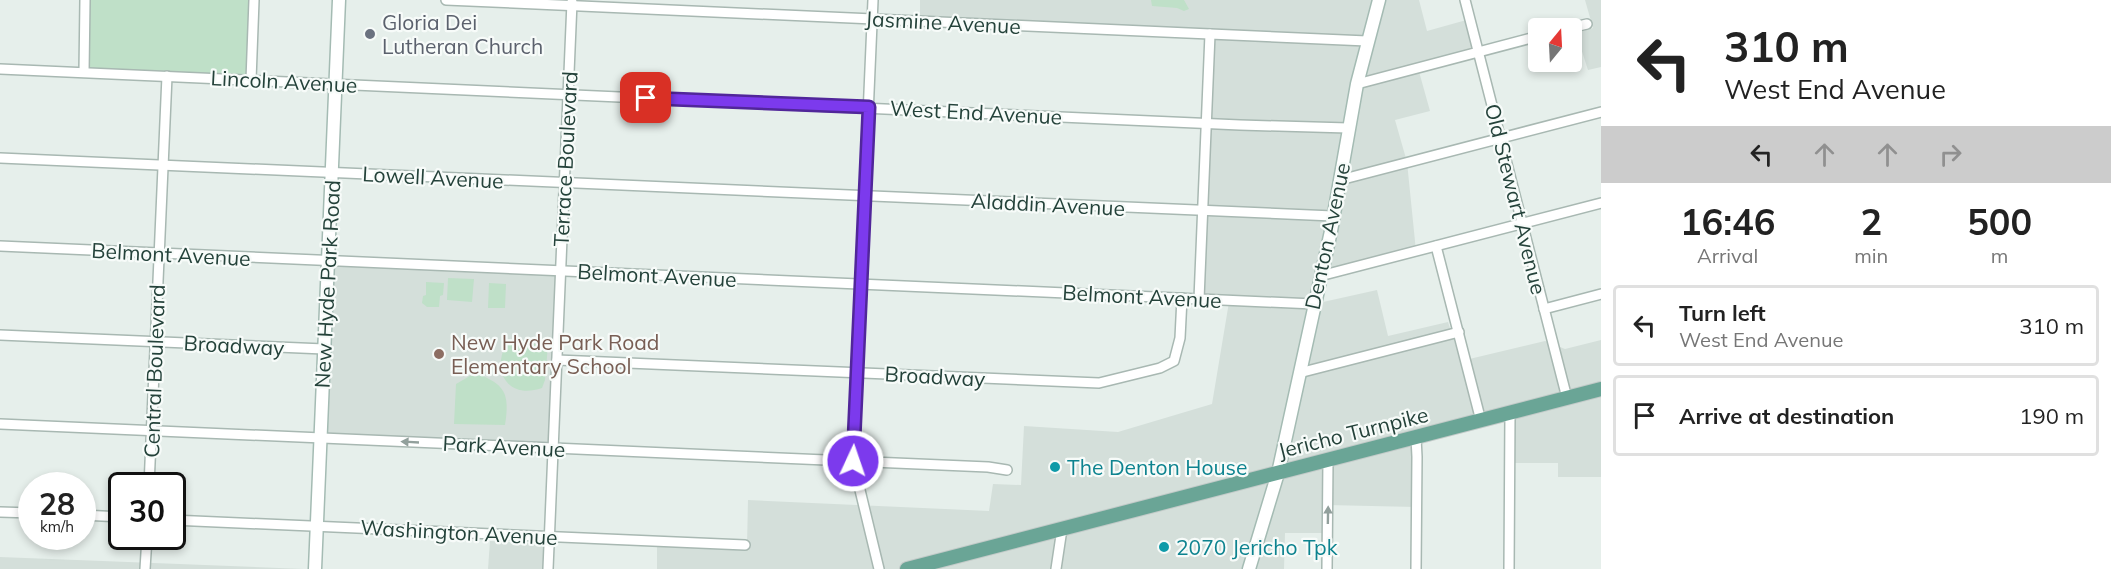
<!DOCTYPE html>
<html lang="en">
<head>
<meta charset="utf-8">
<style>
  body { margin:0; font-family:Mulish,sans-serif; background:#f6f6f6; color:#222; height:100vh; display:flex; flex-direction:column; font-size:22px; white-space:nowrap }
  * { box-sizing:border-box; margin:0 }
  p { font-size:20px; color:#767676 }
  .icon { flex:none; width:33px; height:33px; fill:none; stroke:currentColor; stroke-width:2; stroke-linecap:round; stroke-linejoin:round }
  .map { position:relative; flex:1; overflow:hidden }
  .drawer { display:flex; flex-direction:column; background:#fff; width:510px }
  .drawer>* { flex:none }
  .guide { background:#fff; color:#222; overflow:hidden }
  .needle { width:39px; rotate:18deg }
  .tools { position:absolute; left:1528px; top:18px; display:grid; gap:12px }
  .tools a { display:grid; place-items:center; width:54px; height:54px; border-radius:6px; background:#fff; box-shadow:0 3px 9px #0003; font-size:30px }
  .speed { position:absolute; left:18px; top:472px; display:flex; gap:12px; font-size:30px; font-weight:700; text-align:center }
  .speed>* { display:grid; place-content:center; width:78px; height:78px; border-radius:50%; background:#fff; box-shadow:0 3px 9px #0003; line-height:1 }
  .speed small { font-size:15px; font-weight:400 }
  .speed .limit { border:3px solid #111; border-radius:9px; background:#fff; color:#111 }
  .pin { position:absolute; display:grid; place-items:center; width:51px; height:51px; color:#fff; margin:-26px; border-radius:12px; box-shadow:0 3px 9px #0006 }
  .me { position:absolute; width:66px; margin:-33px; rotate:3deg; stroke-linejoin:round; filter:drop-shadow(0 0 4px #0008) }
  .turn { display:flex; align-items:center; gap:21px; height:126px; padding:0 24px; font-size:27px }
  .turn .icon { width:78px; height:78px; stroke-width:2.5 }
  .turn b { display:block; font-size:42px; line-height:51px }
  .lanes { display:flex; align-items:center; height:57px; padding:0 24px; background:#0003; justify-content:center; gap:30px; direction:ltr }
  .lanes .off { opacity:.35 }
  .eta { display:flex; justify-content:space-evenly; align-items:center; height:102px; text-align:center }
  .eta b { font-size:36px; font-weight:700; line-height:42px }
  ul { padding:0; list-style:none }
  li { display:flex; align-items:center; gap:18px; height:81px; margin:0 12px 9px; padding:0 12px; border:3px solid #e0e0e0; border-radius:6px }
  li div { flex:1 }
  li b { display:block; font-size:22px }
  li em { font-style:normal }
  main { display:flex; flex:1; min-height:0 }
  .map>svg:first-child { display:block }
  .built { fill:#d4dfda }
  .green { fill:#bfe0c8 }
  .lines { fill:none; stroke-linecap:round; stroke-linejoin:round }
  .street-casing { stroke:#a8b8b2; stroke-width:12 }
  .secondary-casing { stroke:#a4bbb3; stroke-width:15 }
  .primary-casing { stroke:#c2cac8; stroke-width:16 }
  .street { stroke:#fff; stroke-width:9 }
  .secondary { stroke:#fff; stroke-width:12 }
  .primary { stroke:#6aa596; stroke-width:14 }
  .oneway { fill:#92a09c }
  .route-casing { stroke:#51269a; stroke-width:15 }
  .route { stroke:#7c3aed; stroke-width:10 }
  .worship-dot { fill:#6b7280; stroke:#f7fbf9; stroke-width:2 }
  .education-dot { fill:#8d6e63; stroke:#f7fbf9; stroke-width:2 }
  .culture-dot { fill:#0f9aa8; stroke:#f7fbf9; stroke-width:2 }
  .labels { text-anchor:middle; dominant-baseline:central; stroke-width:4.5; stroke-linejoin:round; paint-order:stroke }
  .worship-label { font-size:21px; fill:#5b616d; stroke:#f7fbf9; text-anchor:start }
  .street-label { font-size:21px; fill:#24423a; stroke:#f7fbf9 }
  .education-label { font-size:21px; fill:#785e54; stroke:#f7fbf9; text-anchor:start }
  .culture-label { font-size:21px; fill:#0d838f; stroke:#f7fbf9; text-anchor:start }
</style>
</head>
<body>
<main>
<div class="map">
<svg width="1601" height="569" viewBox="0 0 1601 569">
  <rect width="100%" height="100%" fill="#e6efeb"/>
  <g class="built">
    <polygon points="920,0 1419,0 1427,31 1470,19 1478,52 1418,68 1430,111 1395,120 1407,162 1416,251 1320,275 1314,304 1377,290 1388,336 1448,322 1461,361 1545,341 1565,349 1601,340 1601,477 1558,477 1558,463 1509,463 1509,416 1415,439 1416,507 1327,505 1326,533 1285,533 1284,569 657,569 657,544 747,546 748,500 989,511 993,484 1021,485 1024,426 1118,432 1212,404 1230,296 1203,294 1213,30 920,17"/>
    <polygon points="1585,0 1601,0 1601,67 1588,70 1576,33 1593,28"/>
    <polygon points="328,261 559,272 551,446 320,435"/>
    <polygon points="490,541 553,544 553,569 488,569"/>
    <polygon points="0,557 304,569 0,569"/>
  </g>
  <g class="green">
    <polygon points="87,0 249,0 247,76 87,70"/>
    <polygon points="1151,0 1184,0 1189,9 1184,11 1177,8 1152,6"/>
    <polygon points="448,278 474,279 472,302 447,300"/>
    <polygon points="426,282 444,283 443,295 440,296 439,307 427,307 422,303 423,296 426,295"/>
    <polygon points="489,283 506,284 505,308 488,308"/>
    <path d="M 508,341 L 548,345 L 545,380 L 542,388 C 507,400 490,370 508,341 Z"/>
    <path d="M 475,373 C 505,384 510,393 505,425 L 454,424 L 456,384 Z"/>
  </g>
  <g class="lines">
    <g class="street-casing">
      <g id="street">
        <polyline points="446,0 1367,41"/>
        <polyline points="873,0 853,461 879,569"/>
        <polyline points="1465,0 1567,398"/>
        <polyline points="1570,28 1587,24"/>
        <polyline points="0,69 1240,125 1348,128"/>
        <polyline points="84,72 85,0"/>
        <polyline points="251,80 254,0"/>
        <polyline points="1357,84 1539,36"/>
        <polyline points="0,158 1333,216"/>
        <polyline points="1340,180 1601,112"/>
        <polyline points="0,246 1314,304"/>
        <polyline points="1436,246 1481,421"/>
        <polyline points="1320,276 1601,203"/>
        <polyline points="1199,299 1210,34"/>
        <polyline points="1544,309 1601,294"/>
        <polyline points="0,335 324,349"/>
        <polyline points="557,360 1099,383 1160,368 1174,361 1180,338 1182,298"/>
        <polyline points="1299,373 1459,332"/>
        <polyline points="0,424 988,467 1007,470"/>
        <polyline points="1416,437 1417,457 1416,569"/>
        <polyline points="149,486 167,76"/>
        <polyline points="0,512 32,513"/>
        <polyline points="82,515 122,517"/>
        <polyline points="172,520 745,545"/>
        <polyline points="145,569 147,537"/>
        <polyline points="548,569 572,2"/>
        <polyline points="1056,569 1062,529"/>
        <polyline points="1327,569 1328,460"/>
        <polyline points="1509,569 1510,413"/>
      </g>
    </g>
    <g class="secondary-casing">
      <g id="secondary">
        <polyline points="315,569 339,0"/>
        <polyline points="1249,569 1278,473 1331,231 1357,84 1379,0"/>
      </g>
    </g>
    <g class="primary-casing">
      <polyline id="primary" points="907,569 1601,389"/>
    </g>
    <use href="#street" class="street"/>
    <use href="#secondary" class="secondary"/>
    <use href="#primary" class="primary"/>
  </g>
  <defs><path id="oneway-solid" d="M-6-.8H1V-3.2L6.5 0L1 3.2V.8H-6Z" transform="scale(1.5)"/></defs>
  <g class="oneway">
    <use href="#oneway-solid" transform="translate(410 442) rotate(-177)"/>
    <use href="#oneway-solid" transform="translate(1328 515) rotate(-89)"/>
  </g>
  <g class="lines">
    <g class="route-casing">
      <polyline id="route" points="646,98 869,107 853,461"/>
    </g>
    <use href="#route" class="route"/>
  </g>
  <circle class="worship-dot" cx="370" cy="34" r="6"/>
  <circle class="education-dot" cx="439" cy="354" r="6"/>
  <g class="culture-dot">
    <circle cx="1055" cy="467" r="6"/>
    <circle cx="1164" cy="547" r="6"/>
  </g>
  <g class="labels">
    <g class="worship-label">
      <text x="382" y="22">Gloria Dei<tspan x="382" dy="24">Lutheran Church</tspan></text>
    </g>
    <g class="street-label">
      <text transform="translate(943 22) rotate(3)">Jasmine Avenue</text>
      <text transform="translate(284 81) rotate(3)">Lincoln Avenue</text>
      <text transform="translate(976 112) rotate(3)">West End Avenue</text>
      <text transform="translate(565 159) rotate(-87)">Terrace Boulevard</text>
      <text transform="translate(433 177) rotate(3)">Lowell Avenue</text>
      <text transform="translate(1516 199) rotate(76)">Old Stewart Avenue</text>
      <text transform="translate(1048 204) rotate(3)">Aladdin Avenue</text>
      <text transform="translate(1327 236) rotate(-78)">Denton Avenue</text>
      <text transform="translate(171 254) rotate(3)">Belmont Avenue</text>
      <text transform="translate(657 275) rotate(3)">Belmont Avenue</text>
      <text transform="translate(327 284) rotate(-87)">New Hyde Park Road</text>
      <text transform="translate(1142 296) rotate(3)">Belmont Avenue</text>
      <text transform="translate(234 345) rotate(3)">Broadway</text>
      <text transform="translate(154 371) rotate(-88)">Central Boulevard</text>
      <text transform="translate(935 376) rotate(3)">Broadway</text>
      <text transform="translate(1353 432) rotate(-14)">Jericho Turnpike</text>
      <text transform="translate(504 446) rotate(3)">Park Avenue</text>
      <text transform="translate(459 532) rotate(3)">Washington Avenue</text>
    </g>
    <g class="education-label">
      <text x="451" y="342">New Hyde Park Road<tspan x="451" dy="24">Elementary School</tspan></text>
    </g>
    <g class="culture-label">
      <text x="1067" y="467">The Denton House</text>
      <text x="1176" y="547">2070 Jericho Tpk</text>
    </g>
  </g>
</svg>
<div class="tools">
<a><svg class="needle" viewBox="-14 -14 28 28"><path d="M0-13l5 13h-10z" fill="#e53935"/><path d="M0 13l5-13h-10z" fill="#767676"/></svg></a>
</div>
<div class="speed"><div>28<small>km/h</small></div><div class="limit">30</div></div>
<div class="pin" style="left:646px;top:98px;background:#d93025"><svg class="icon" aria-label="arrive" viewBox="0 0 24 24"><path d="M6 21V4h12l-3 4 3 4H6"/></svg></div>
<svg class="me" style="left:853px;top:461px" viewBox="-20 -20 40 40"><circle r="17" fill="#7c3aed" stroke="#fff" stroke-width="3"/><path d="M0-11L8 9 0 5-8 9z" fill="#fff"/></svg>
</div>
<section class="drawer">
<div class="guide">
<div class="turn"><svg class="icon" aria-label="left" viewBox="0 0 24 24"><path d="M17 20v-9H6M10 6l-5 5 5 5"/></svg><div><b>310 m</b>West End Avenue</div></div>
<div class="lanes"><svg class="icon" aria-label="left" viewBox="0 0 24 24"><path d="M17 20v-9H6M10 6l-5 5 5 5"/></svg><svg class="icon off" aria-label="ahead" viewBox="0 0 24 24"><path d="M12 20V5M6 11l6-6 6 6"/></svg><svg class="icon off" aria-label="ahead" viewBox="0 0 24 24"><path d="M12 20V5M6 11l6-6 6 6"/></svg><svg class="icon off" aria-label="right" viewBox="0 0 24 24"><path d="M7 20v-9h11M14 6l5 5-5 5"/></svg></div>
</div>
<div class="eta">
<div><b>16:46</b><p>Arrival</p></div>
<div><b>2</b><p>min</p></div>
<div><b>500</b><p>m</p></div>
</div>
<ul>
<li><svg class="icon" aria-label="left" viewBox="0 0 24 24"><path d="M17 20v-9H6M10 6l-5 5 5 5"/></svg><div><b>Turn left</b><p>West End Avenue</p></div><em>310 m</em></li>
<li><svg class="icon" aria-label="arrive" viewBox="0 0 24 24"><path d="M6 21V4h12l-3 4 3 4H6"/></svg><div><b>Arrive at destination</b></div><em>190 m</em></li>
</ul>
</section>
</main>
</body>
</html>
